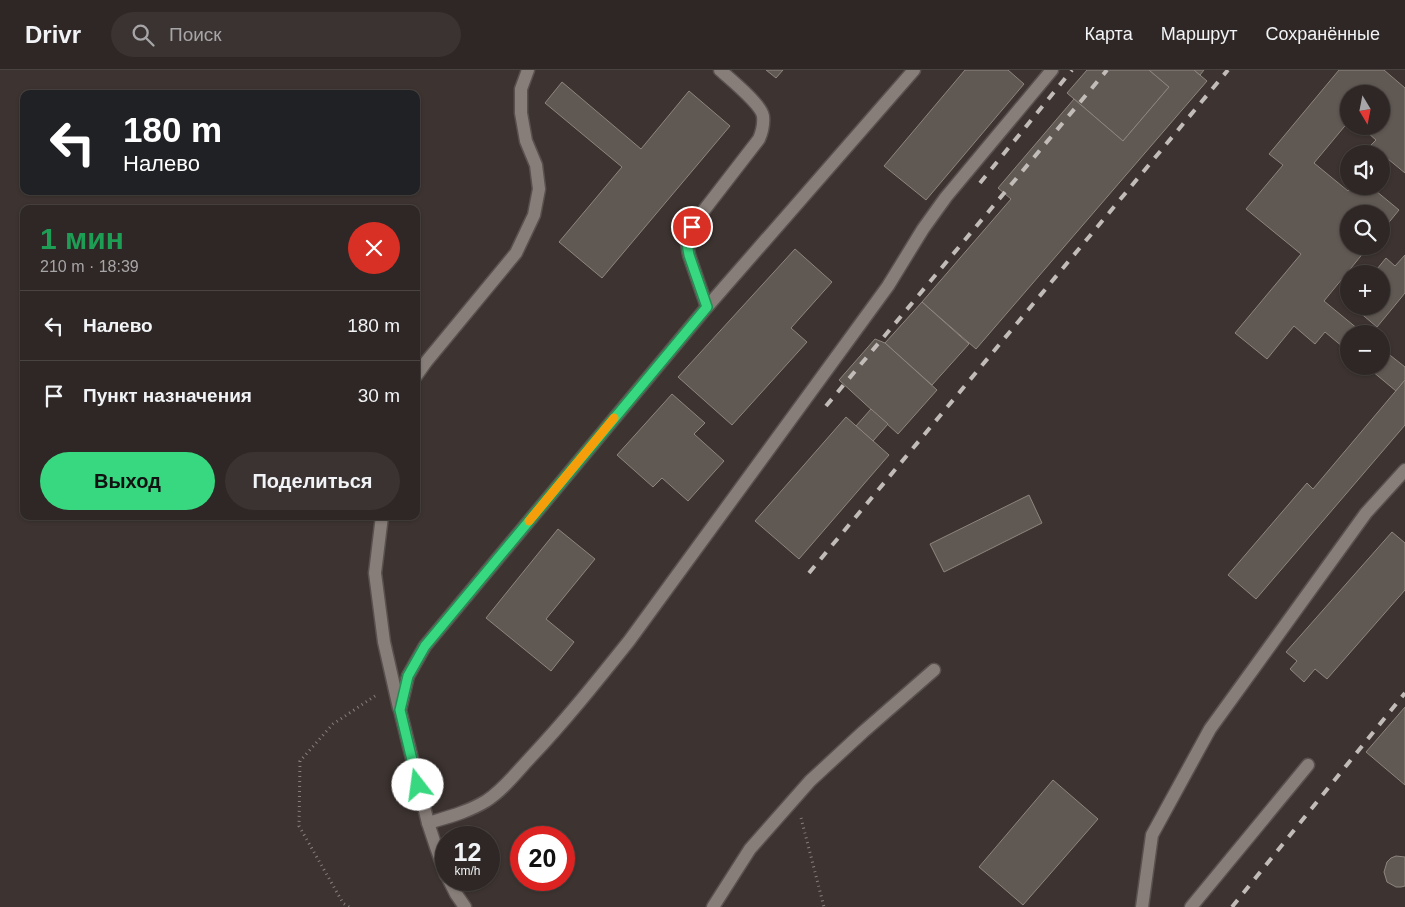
<!DOCTYPE html>
<html lang="ru">
<head>
<meta charset="utf-8">
<style>
  body { margin:0; font-family:Arial,sans-serif; background:#3a3332; color:#f1f3f6; height:100vh; display:flex; flex-direction:column; font-size:19px; white-space:nowrap }
  * { box-sizing:border-box; margin:0 }
  p { font-size:16px; color:#a7a5a7 }
  .icon { flex:none; width:28px; height:28px; fill:none; stroke:currentColor; stroke-width:2; stroke-linecap:round; stroke-linejoin:round }
  .map { position:relative; flex:1; overflow:hidden }
  .sheet { position:absolute; left:20px; top:135px; width:400px; height:315px; display:flex; flex-direction:column; background:#2e2725; border-radius:10px; box-shadow:0 1px 4px #0004,0 0 0 1px #494442 }
  .sheet>* { flex:none }
  .banner { position:absolute; left:20px; top:20px; width:400px; height:105px; border-radius:10px; box-shadow:0 1px 4px #0004,0 0 0 1px #494442; background:#202124; color:#fff; overflow:hidden }
  .needle { width:32px; rotate:170deg }
  .fabs { position:absolute; left:1340px; top:15px; display:grid; gap:10px }
  .fabs a { display:grid; place-items:center; width:50px; height:50px; border-radius:50%; background:#2e2725; box-shadow:0 1px 4px #0004,0 0 0 1px #494442; font-size:25px }
  .speed { position:absolute; left:435px; top:756px; display:flex; gap:10px; font-size:25px; font-weight:700; text-align:center }
  .speed>* { display:grid; place-content:center; width:65px; height:65px; border-radius:50%; background:#2e2725; box-shadow:0 1px 4px #0004,0 0 0 1px #494442; line-height:1 }
  .speed small { font-size:12px; font-weight:400 }
  .speed .limit { border:8px solid #d22; background:#fff; color:#111 }
  .pin { position:absolute; display:grid; place-items:center; width:42px; height:42px; color:#fff; margin:-21px; border:2px solid #fff; border-radius:50%; box-shadow:0 1px 5px #0007 }
  .me { position:absolute; width:55px; margin:-28px; rotate:345deg; stroke-linejoin:round; filter:drop-shadow(0 0 4px #0008) }
  .turn { display:flex; align-items:center; gap:18px; height:105px; padding:0 20px; font-size:22px }
  .turn .icon { width:65px; height:65px; stroke-width:2.5 }
  .turn b { display:block; font-size:35px; line-height:42px }
  .round { display:grid; place-items:center; flex:none; width:52px; height:52px; border-radius:26px; background:#3a3332 }
  .headline { display:flex; align-items:center; justify-content:space-between; height:85px; padding:0 20px }
  h1 { font-size:30px; font-weight:800; line-height:38px; color:#1e9e55 }
  .button { display:flex; gap:10px; margin-top:auto; padding:10px 20px }
  .button a { flex:1; height:58px; border-radius:30px; background:#38d880; color:#111; font-size:20px; font-weight:800; line-height:58px; text-align:center }
  .button a+a { background:#3a3332; color:#f1f3f6 }
  ul { padding:0; list-style:none }
  li { display:flex; align-items:center; gap:15px; height:70px; padding:0 20px; border-top:1px solid #494442 }
  li div { flex:1 }
  li b { display:block; font-size:19px }
  li em { font-style:normal }
  header { display:flex; align-items:center; gap:30px; box-sizing:border-box; height:70px; padding:0 25px; background:#2e2725; border-bottom:1px solid #494442 }
  header strong { font-size:24px }
  nav { display:flex; gap:28px; margin-inline-start:auto; font-size:18px }
  .search { width:350px; height:45px; background:#3a3332; display:flex; align-items:center; gap:12px; box-sizing:border-box; padding:0 18px; border-radius:28px; color:#a7a5a7; font-size:19px }
  .map>svg:first-child { display:block }
  .building { fill:#605852; stroke:#8e857e }
  .lines { fill:none; stroke-linecap:round; stroke-linejoin:round }
  .minor-casing { stroke:#58514e; stroke-width:15 }
  .path { stroke:#87807d; stroke-width:3; stroke-dasharray:1 4; stroke-linecap:butt }
  .minor { stroke:#877d79; stroke-width:12 }
  .rail { stroke:#c2bcb9; stroke-width:4; stroke-dasharray:9 9; stroke-linecap:butt }
  .route-casing { stroke:#248c53; stroke-width:12 }
  .route { stroke:#38d880; stroke-width:9 }
  .slow { stroke:#f59e0b; stroke-width:9 }
</style>
</head>
<body>
<header>
<strong>Drivr</strong>
<div class="search"><svg class="icon" aria-label="search" viewBox="0 0 24 24"><circle cx="10" cy="10" r="6"/><path d="M15 15l6 6"/></svg>Поиск</div>
<nav><a>Карта</a><a>Маршрут</a><a>Сохранённые</a></nav>
</header>
<div class="map">
<svg width="1405" height="837" viewBox="0 0 1405 837">
  <rect width="100%" height="100%" fill="#3d3431"/>
  <g class="building">
    <polygon points="766,0 783,0 776,8"/>
    <polygon points="965,0 1008,0 1024,14 926,130 884,96"/>
    <polygon points="1087,0 1149,0 1169,17 1123,71 1067,23"/>
    <polygon points="1149,0 1194,0 1207,11 976,279 922,232 1011,129 998,118 1074,29 1123,71 1169,17"/>
    <polygon points="1194,0 1204,0 1200,5"/>
    <polygon points="1339,0 1384,0 1405,18 1405,103 1371,75 1376,70 1360,56 1381,56 1381,24 1349,24 1349,51 1314,93 1348,121 1352,116 1370,116 1399,140 1381,162 1381,144 1349,144 1349,176 1369,176 1324,231 1364,264 1349,264 1349,282 1325,262 1315,274 1294,256 1267,289 1235,263 1301,184 1246,139 1283,95 1269,84"/>
    <polygon points="562,12 641,79 689,21 730,56 602,208 559,172 622,97 545,33"/>
    <polygon points="795,179 832,212 791,258 807,272 732,355 678,307"/>
    <polygon points="1405,185 1405,223 1377,257 1352,236 1381,236 1381,232 1387,225 1381,220 1381,214 1387,207 1377,199 1386,188 1395,196"/>
    <polygon points="922,232 969,274 932,315 885,273"/>
    <polygon points="875,269 885,273 937,320 898,364 839,310"/>
    <polygon points="1381,278 1405,297 1405,310 1396,321 1366,296 1381,296"/>
    <polygon points="1405,310 1405,355 1256,529 1228,505 1307,413 1313,419"/>
    <polygon points="672,324 705,353 694,364 724,391 688,431 662,408 653,417 617,385"/>
    <polygon points="871,339 888,354 873,371 856,356"/>
    <polygon points="846,347 889,385 799,489 755,451"/>
    <polygon points="1029,425 1042,453 944,502 930,474"/>
    <polygon points="558,459 595,489 546,549 574,572 551,601 486,548"/>
    <polygon points="1392,462 1405,473 1405,520 1327,609 1315,599 1304,612 1290,599 1297,591 1286,582"/>
    <polygon points="1405,637 1405,715 1366,682"/>
    <polygon points="1053,710 1098,749 1023,835 979,797"/>
    <polygon points="1396,786 1405,787 1405,816 1401,817 1396,817 1387,812 1384,802 1387,792 1391,788"/>
  </g>
  <g class="lines">
    <g class="minor-casing">
      <g id="minor">
        <path d="M 707,237 L 689,185 L 687,173 L 691,157 L 759,69 C 762,62 764,55 763,46 C 761,34 730,9 720,0"/>
        <polyline points="416,306 426,292 516,183 534,145 539,119 536,95 526,71 521,43 521,19 528,0"/>
        <polyline points="382,446 375,503 384,572 399,638"/>
        <path d="M 428,753 C 448,747 468,742 486,731 C 503,720 516,703 530,688 C 565,651 597,611 629,571 L 888,216 L 923,159 L 946,127 L 1052,0"/>
        <polyline points="446,805 436,777 428,753 400,640 408,606 425,576 707,237 914,0"/>
        <polyline points="449,810 456,824 465,837"/>
        <polyline points="713,837 750,779 810,711 863,662 934,600"/>
        <polyline points="1142,837 1152,765 1210,659 1366,443 1405,400"/>
        <polyline points="1191,837 1308,695"/>
      </g>
    </g>
    <g class="path">
      <polyline points="801,748 824,837"/>
      <polyline points="349,837 343,833 299,756 300,691 333,654 378,624"/>
    </g>
    <use href="#minor" class="minor"/>
    <g class="rail">
      <polyline points="980,113 1072,0"/>
      <polyline points="826,336 1107,0"/>
      <polyline points="809,503 1228,0"/>
      <polyline points="1232,837 1405,623"/>
    </g>
  </g>
  <g class="lines">
    <g class="route-casing">
      <polyline id="route" points="418,715 400,640 408,606 425,576 707,237 689,185 687,173 692,157"/>
    </g>
    <use href="#route" class="route"/>
    <polyline class="slow" points="529,451 614,348"/>
  </g>
</svg>
<div class="fabs">
<a><svg class="needle" viewBox="-14 -14 28 28"><path d="M0-13l5 13h-10z" fill="#e53935"/><path d="M0 13l5-13h-10z" fill="#a7a5a7"/></svg></a>
<a><svg class="icon" aria-label="sound" viewBox="0 0 24 24"><path d="M4 9h4l5-4v14l-5-4H4zM17 9q2 3 0 6"/></svg></a>
<a><svg class="icon" aria-label="search" viewBox="0 0 24 24"><circle cx="10" cy="10" r="6"/><path d="M15 15l6 6"/></svg></a>
<a>+</a>
<a>−</a>
</div>
<div class="speed"><div>12<small>km/h</small></div><div class="limit">20</div></div>
<div class="pin" style="left:692px;top:157px;background:#d93025"><svg class="icon" aria-label="arrive" viewBox="0 0 24 24"><path d="M6 21V4h12l-3 4 3 4H6"/></svg></div>
<svg class="me" style="left:418px;top:715px" viewBox="-20 -20 40 40"><circle r="19" fill="#fff"/><path d="M0-13L10 11 0 6-10 11z" fill="#38d880"/></svg>
<div class="banner">
<div class="turn"><svg class="icon" aria-label="left" viewBox="0 0 24 24"><path d="M17 20v-9H6M10 6l-5 5 5 5"/></svg><div><b>180 m</b>Налево</div></div>
</div>
<section class="sheet">
<div class="headline"><div><h1>1 мин</h1><p>210 m · 18:39</p></div><a class="round" style="background:#d93025;color:#fff"><svg class="icon" aria-label="close" viewBox="0 0 24 24"><path d="M6 6l12 12M18 6L6 18"/></svg></a></div>
<ul>
<li><svg class="icon" aria-label="left" viewBox="0 0 24 24"><path d="M17 20v-9H6M10 6l-5 5 5 5"/></svg><div><b>Налево</b></div><em>180 m</em></li>
<li><svg class="icon" aria-label="arrive" viewBox="0 0 24 24"><path d="M6 21V4h12l-3 4 3 4H6"/></svg><div><b>Пункт назначения</b></div><em>30 m</em></li>
</ul>
<div class="button"><a>Выход</a><a>Поделиться</a></div>
</section>
</div>
</body>
</html>
